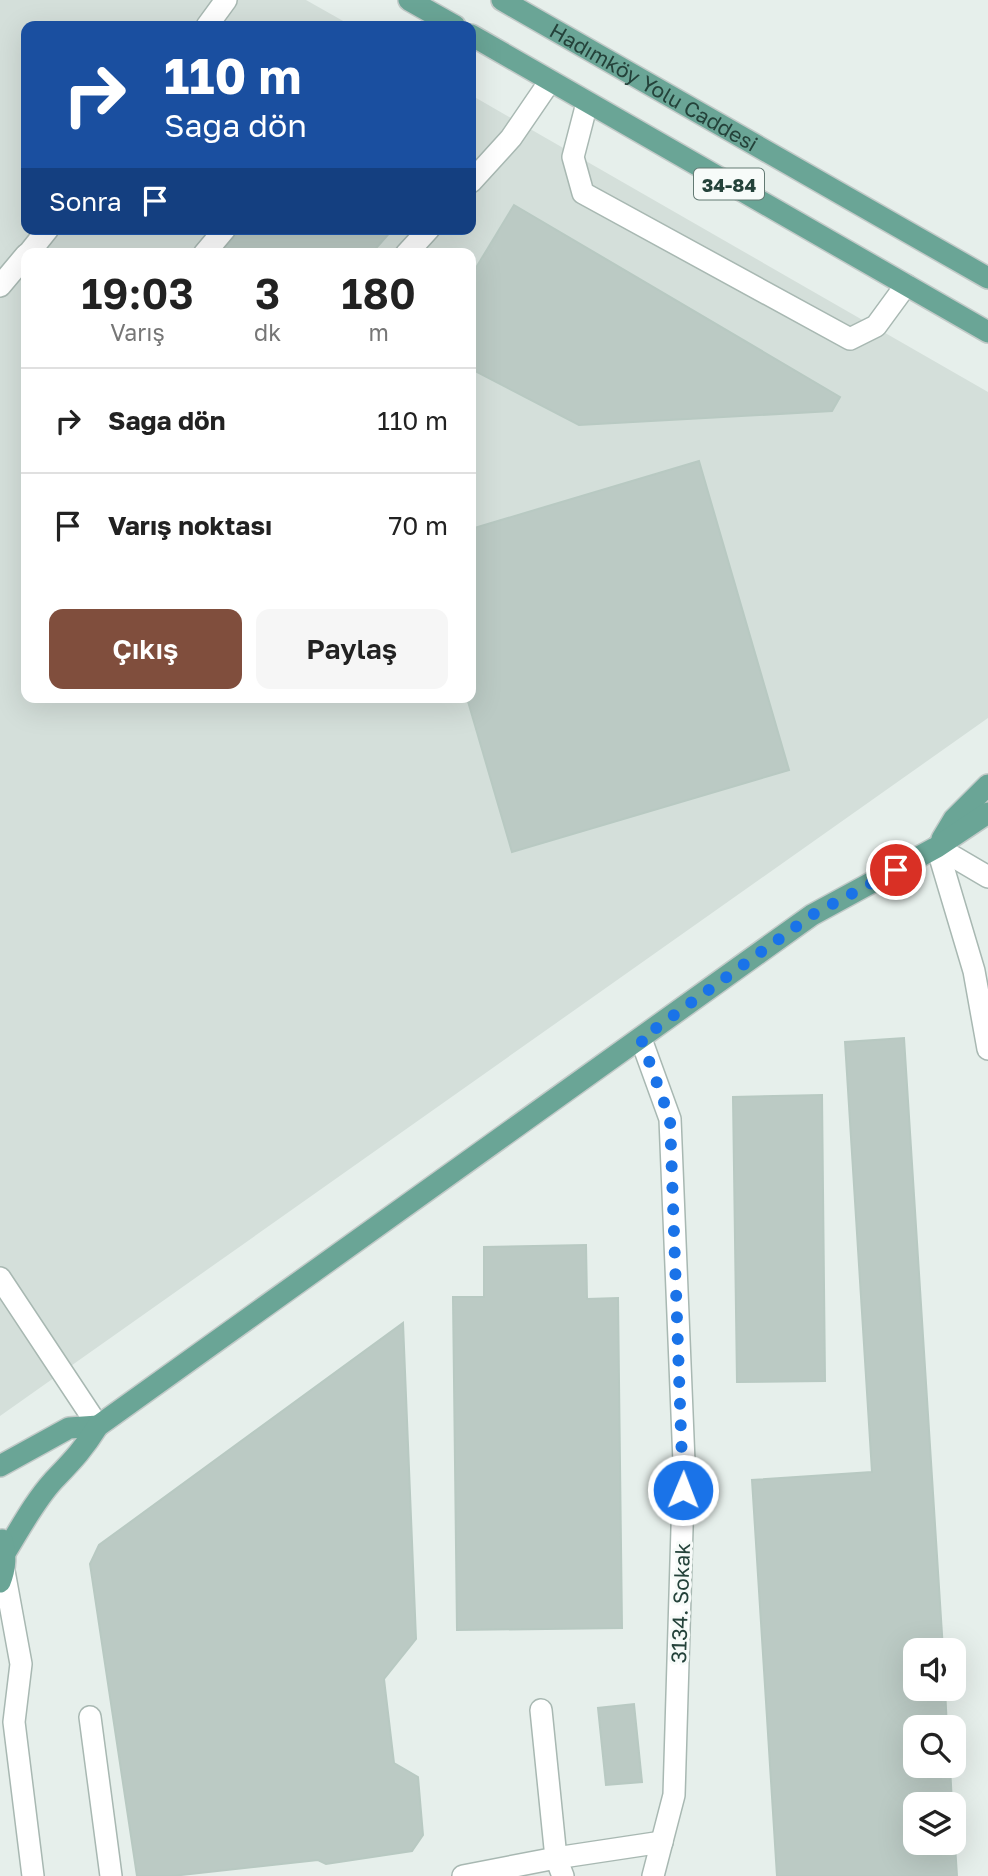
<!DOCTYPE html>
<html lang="tr">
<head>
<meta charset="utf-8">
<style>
  body { margin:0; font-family:"Golos Text",sans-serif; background:#f6f6f6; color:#222; height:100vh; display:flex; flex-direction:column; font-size:26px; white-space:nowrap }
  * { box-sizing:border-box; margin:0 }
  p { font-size:23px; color:#767676 }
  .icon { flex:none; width:38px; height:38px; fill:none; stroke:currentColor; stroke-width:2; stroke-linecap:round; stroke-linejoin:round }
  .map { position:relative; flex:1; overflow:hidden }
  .details { position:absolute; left:21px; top:248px; width:455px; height:455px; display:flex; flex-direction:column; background:#fff; border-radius:14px; box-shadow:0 7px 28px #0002 }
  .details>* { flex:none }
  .hud { position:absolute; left:21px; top:21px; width:455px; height:214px; border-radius:14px; box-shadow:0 7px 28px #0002; background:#1a4fa0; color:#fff; overflow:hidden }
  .controls { position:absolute; left:903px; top:1638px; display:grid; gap:14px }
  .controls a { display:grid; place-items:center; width:63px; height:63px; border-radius:14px; background:#fff; box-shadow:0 7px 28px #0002; font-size:35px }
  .pin { position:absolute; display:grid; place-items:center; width:60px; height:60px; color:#fff; margin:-30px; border:4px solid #fff; border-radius:50%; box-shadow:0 2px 7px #0007 }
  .me { position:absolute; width:77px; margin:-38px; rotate:1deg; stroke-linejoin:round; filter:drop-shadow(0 0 5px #0008) }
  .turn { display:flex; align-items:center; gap:24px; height:147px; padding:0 28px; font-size:32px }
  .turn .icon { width:91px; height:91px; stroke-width:2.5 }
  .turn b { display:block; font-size:49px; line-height:60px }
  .then { display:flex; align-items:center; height:66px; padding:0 28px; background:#0003; gap:14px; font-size:26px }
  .eta { display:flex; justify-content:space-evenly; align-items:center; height:119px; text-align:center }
  .eta b { font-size:42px; font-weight:600; line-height:49px }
  .primary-button { display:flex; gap:14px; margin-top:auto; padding:14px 28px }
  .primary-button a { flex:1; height:80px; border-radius:14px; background:#804e3d; color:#fff; font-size:28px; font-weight:600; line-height:80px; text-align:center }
  .primary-button a+a { background:#f6f6f6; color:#222 }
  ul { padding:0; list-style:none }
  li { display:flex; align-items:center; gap:21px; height:105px; padding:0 28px; border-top:2px solid #e0e0e0 }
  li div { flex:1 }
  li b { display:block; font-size:26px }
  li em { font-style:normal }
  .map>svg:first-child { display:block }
  .built { fill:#d4dfda; fill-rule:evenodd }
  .building { fill:#bbcac4; stroke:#b8c9c2; stroke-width:2 }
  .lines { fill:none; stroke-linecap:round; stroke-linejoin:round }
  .minor-casing { stroke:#a8b8b2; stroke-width:24 }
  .major-casing { stroke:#c2cac8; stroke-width:24 }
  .minor { stroke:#fff; stroke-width:21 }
  .major { stroke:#6aa596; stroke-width:21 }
  .route { stroke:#1a73e8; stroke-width:12; stroke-dasharray:0 21.6 }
  .labels { text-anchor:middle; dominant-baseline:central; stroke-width:6; stroke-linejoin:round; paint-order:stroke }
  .shield { fill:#f7fbf9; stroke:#637a73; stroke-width:2 }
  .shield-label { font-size:19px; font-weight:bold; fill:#24423a }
  .street-label { font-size:21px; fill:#24423a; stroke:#f7fbf9 }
</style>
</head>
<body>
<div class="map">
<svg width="988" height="1876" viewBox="0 0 988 1876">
  <rect width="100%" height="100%" fill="#e6efeb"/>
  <path class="built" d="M 0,0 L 306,0 L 352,26 L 26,26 L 26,229 L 471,229 L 471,95 L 988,392 L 988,718 L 0,1416 ZM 26,254 L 471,254 L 471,698 L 26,698 Z"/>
  <g class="building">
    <polygon points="514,205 840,397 832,411 579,425 471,369 471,276"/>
    <polygon points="241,229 393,229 371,254 219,254"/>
    <polygon points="699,461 789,770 512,852 467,698 471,698 471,529"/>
    <polygon points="904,1038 943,1650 915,1650 915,1689 945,1689 947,1727 915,1727 915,1766 950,1766 952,1804 915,1804 915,1843 954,1843 954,1829 957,1876 777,1876 752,1480 872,1472 845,1042"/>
    <polygon points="822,1095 825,1381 737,1382 733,1097"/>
    <polygon points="586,1245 587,1299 618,1298 622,1628 457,1630 453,1297 484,1297 484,1247"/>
    <polygon points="403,1323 416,1639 384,1679 394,1763 418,1777 423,1835 412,1851 326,1864 318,1860 172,1876 137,1876 90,1564 99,1545"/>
    <polygon points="634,1704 642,1782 606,1785 598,1708"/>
  </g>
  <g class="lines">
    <g class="minor-casing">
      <g id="minor">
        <polyline points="207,26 226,0"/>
        <polyline points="587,103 573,157 583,193 850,339 876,326 906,285"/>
        <polyline points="471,182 511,138 550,81"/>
        <polyline points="28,254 48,229"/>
        <polyline points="204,254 225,229"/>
        <polyline points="406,254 429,229"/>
        <polyline points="0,286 26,255"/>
        <polyline points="937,847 974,971 988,1049"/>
        <polyline points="937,847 988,877"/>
        <polyline points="641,1039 670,1119 684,1462 674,1795 653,1876"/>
        <polyline points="0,1278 98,1426"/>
        <polyline points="4,1571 21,1664 14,1722 33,1876"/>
        <polyline points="541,1710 556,1858 563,1876"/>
        <polyline points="90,1717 111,1876"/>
        <polyline points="463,1876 556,1858 662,1842"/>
      </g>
    </g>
    <g class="major-casing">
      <g id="major">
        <polyline points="409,0 455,26"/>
        <path id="s1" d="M 502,0 L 988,278"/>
        <polyline points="471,35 988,332"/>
        <polyline points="942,839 954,819 988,785"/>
        <polyline points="0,1466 69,1428 98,1426"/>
        <path d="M 5,1553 C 20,1529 34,1502 53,1481 C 72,1461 83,1450 98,1426 L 812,915 L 937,847 L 988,813"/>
        <path d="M 0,1582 C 6,1567 6,1555 2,1540"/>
      </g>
    </g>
    <use href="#minor" class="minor"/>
    <use href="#major" class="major"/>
  </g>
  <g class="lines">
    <polyline class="route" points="683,1490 670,1119 641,1039 812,915 896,870"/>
  </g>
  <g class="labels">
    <rect class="shield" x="694" y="168.5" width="70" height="31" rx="5"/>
    <g class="shield-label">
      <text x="729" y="184">34-84</text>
    </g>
    <g class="street-label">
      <text stroke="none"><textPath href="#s1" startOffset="175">Hadımköy Yolu Caddesi</textPath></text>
      <text transform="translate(680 1603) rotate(-88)">3134. Sokak</text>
    </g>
  </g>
</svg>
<div class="controls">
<a><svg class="icon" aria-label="sound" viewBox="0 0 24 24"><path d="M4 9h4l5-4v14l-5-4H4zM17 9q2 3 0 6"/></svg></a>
<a><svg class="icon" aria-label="search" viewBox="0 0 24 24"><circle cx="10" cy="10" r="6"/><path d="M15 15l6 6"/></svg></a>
<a><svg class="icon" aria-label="layers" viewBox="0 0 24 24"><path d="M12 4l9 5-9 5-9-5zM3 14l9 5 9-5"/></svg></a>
</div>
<div class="pin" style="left:896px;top:870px;background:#d93025"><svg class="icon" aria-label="arrive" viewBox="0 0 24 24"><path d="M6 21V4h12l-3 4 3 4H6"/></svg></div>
<svg class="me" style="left:683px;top:1490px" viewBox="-20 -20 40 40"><circle r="17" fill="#1a73e8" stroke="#fff" stroke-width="3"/><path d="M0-11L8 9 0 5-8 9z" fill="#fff"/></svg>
<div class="hud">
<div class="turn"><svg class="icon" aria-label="right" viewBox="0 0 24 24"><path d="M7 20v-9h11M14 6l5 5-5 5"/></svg><div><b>110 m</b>Sağa dön</div></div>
<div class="then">Sonra<svg class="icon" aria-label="arrive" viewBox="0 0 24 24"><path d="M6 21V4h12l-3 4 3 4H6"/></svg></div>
</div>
<section class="details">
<div class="eta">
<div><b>19:03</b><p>Varış</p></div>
<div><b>3</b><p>dk</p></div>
<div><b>180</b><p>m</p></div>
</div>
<ul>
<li><svg class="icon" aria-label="right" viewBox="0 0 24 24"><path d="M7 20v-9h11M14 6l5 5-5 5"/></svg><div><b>Sağa dön</b></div><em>110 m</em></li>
<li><svg class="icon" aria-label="arrive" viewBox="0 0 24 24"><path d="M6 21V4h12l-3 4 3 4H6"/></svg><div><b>Varış noktası</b></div><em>70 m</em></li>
</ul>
<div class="primary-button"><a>Çıkış</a><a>Paylaş</a></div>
</section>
</div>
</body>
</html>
